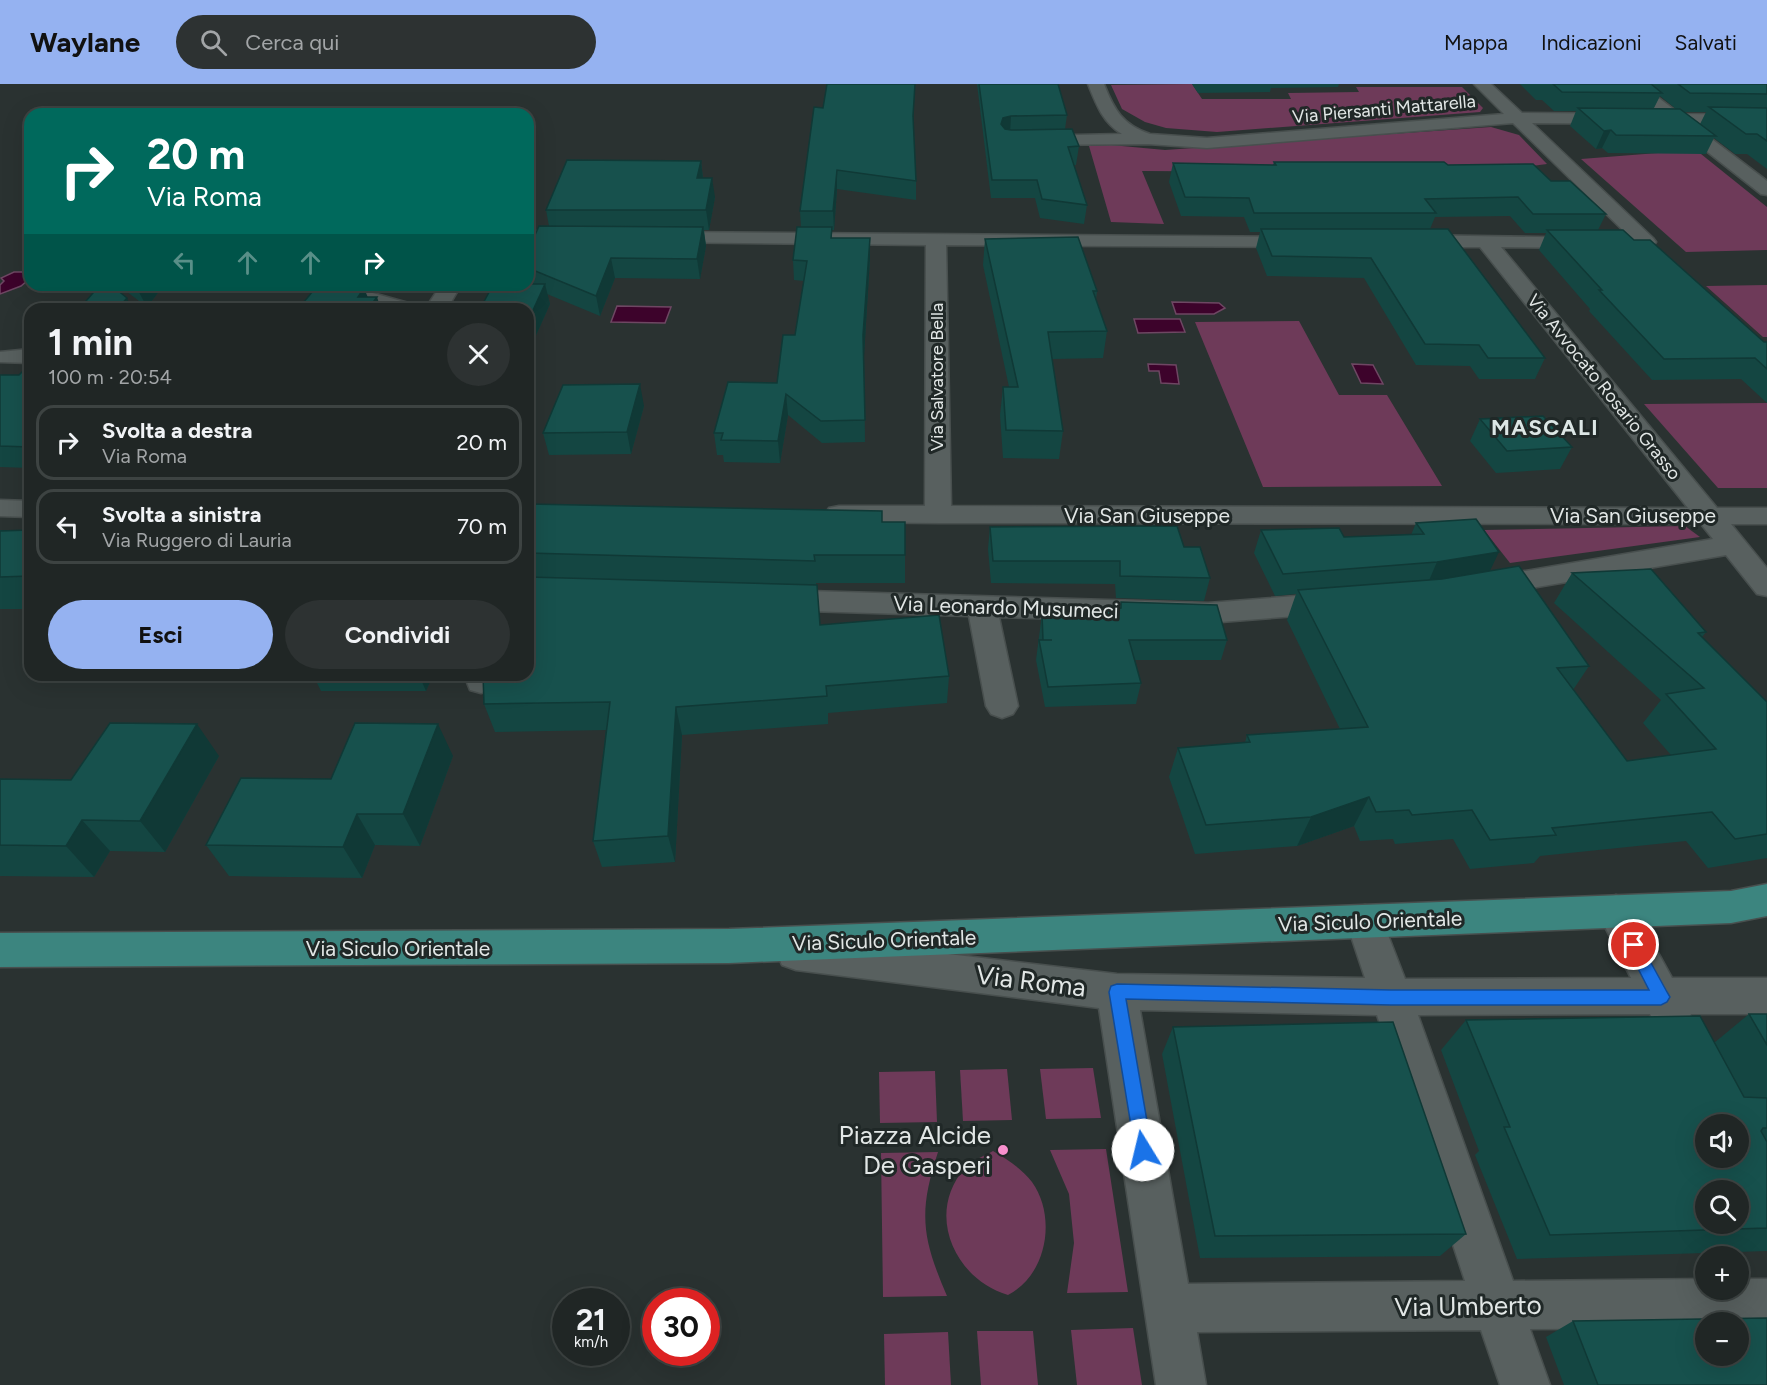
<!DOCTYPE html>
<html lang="it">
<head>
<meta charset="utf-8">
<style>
  body { margin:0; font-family:Figtree,sans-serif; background:#2d3232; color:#f1f3f6; height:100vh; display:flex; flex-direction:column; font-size:22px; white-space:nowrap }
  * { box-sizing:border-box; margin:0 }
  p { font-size:20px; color:#a2a5a7 }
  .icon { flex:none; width:33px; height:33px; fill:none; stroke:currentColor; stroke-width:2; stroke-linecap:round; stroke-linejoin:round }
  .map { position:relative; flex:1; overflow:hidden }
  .drawer { position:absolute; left:24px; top:219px; width:510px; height:378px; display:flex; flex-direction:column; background:#202625; border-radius:18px; box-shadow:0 6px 24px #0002,0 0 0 2px #3d4342 }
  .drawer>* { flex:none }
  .top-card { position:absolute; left:24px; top:24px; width:510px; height:183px; border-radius:18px; box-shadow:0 6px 24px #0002,0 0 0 2px #3d4342; background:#00695c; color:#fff; overflow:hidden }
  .fabs { position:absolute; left:1695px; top:1030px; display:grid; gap:12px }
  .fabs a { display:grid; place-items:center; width:54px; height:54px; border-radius:50%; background:#202625; box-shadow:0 6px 24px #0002,0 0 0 2px #3d4342; font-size:30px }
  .speed { position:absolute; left:552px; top:1204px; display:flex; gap:12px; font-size:30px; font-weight:700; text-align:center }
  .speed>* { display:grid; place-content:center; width:78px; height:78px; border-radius:50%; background:#202625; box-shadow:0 6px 24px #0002,0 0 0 2px #3d4342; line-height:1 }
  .speed small { font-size:15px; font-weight:400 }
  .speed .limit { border:9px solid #d22; background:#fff; color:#111 }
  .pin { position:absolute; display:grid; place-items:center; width:51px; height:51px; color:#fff; margin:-26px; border:3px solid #fff; border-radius:50%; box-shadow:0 2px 6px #0007 }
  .me { position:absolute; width:66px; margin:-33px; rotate:351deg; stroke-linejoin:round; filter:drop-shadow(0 0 4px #0008) }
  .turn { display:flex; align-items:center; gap:21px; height:126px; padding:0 24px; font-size:27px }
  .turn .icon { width:78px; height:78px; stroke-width:2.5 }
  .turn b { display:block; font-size:42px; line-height:51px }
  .lanes { display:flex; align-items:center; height:57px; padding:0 24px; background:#0003; justify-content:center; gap:30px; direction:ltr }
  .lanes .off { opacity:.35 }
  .round { display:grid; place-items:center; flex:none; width:63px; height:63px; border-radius:32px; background:#2d3232 }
  .head { display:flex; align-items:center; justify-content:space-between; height:102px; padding:0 24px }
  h1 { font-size:36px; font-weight:700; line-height:45px }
  .cta { display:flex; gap:12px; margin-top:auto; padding:12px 24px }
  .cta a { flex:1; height:69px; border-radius:36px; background:#95b2f1; color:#111; font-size:24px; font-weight:700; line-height:69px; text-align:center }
  .cta a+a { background:#2d3232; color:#f1f3f6 }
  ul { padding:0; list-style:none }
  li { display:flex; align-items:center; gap:18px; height:75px; margin:0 12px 9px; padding:0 12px; border:3px solid #3d4342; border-radius:18px }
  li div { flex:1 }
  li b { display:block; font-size:22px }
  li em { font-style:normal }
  header { display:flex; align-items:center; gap:36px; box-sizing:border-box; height:84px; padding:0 30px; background:#95b2f1; color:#111 }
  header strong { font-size:28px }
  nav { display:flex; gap:33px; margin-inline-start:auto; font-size:21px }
  .search { width:420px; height:54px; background:#2d3232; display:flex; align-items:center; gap:15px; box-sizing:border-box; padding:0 21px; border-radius:33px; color:#a2a5a7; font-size:22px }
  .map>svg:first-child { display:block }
  .green { fill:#6e3a59 }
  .water { fill:#3d032b; stroke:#6e4763; stroke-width:1.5 }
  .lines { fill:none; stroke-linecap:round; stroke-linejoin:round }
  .minor-casing { stroke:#484f4e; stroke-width:3 }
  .major-casing { stroke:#484f4e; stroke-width:3 }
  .minor { fill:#58605f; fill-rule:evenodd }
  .major { fill:#3c857f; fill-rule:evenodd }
  .wall { fill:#144642; fill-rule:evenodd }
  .shaded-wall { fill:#103936 }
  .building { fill:#17514d; stroke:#103936; stroke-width:1.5; fill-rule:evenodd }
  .route { fill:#1a73e8; stroke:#114b97; stroke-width:1.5 }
  .poi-dot { fill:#f790cd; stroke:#202827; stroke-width:2 }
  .labels { text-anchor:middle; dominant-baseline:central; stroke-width:6; stroke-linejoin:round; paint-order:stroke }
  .far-street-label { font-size:18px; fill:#e2e7e6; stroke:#202827 }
  .street-label { font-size:21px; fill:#e2e7e6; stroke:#202827 }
  .far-district-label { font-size:22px; font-weight:bold; letter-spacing:1.5px; fill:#dce6e5; stroke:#202827 }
  .near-street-label { font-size:26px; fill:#e2e7e6; stroke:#202827 }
  .near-poi-label { font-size:26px; fill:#e2e7e6; stroke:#202827; text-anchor:end }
</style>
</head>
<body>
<header>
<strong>Waylane</strong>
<div class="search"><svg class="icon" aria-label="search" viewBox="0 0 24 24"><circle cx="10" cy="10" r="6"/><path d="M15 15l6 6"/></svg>Cerca qui</div>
<nav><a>Mappa</a><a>Indicazioni</a><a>Salvati</a></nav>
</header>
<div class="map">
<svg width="1767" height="1301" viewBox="0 0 1767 1301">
  <rect width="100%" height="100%" fill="#2a3231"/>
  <g class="green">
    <polygon points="1192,0 1202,15 1291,15 1288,9 1359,8 1356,3 1462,3 1483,24 1480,28 1217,48 1166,44 1145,38 1122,25 1111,1"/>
    <polygon points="1491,43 1519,51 1547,80 1477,89 1142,87 1164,140 1111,138 1089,62 1111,61 1165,66"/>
    <polygon points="1696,66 1767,123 1767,166 1686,168 1581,75"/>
    <polygon points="1767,201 1767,253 1763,253 1706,202"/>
    <polygon points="1299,237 1339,311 1387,311 1442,402 1263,403 1195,238"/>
    <polygon points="1767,319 1767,404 1718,404 1644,320"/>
    <polygon points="1685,442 1700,453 1510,479 1484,446"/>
    <polygon points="1093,984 1101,1034 1046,1035 1040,985"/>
    <polygon points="1007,985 1012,1036 963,1037 960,986"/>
    <polygon points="935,987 937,1038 880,1039 879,988"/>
    <polygon points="1106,1065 1128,1208 1067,1209 1074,1159 1069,1110 1050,1066"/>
    <path d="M 993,1067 C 1008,1076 1021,1084 1032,1098 C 1057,1133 1047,1191 1008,1211 C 954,1195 925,1129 965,1084 C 971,1077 984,1072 993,1067 Z"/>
    <path d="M 938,1068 C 918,1129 922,1154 947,1212 L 883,1213 L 881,1069 Z"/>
    <polygon points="1133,1244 1142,1301 1077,1301 1071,1246"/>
    <polygon points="977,1247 1033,1247 1038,1301 981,1301"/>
    <polygon points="948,1248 951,1301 885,1301 884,1250"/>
  </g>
  <g class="water">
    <polygon points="14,188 25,188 28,196 21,202 0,210 0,201 4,197 1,194"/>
    <polygon points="1172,218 1219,219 1225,224 1214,230 1176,230"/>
    <polygon points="617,222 671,223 665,239 611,238"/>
    <polygon points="1134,235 1180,235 1185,248 1138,249"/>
    <polygon points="1148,280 1176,281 1179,300 1161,299 1159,287 1149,287"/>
    <polygon points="1352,280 1373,281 1383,300 1361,299"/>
  </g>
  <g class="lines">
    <g class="minor-casing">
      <g id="minor">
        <path d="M 1088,0 L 1104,0 C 1114,26 1123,41 1150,50 L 1207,54 L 1504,30 L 1474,0 L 1491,0 L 1522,29 L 1659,30 L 1622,0 L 1640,0 L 1680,30 L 1767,31 L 1767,41 L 1692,40 L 1767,97 L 1767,111 L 1761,110 L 1672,40 L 1532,39 L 1653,154 L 1656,158 L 1653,162 L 1639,162 L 1513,39 L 1207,64 L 1148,60 L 1026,61 L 1024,57 L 1026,53 L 1032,52 L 1122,50 C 1103,39 1096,20 1088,0 Z"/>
        <polygon points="528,147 580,148 587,150 590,154 587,158 580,160 528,159"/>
        <polygon points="661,148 1310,153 1313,157 1310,161 1303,163 946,161 951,422 1688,424 1480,163 1411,163 1404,161 1401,157 1404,153 1411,151 1595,154 1598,158 1595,162 1588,164 1501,163 1717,424 1767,424 1767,440 1731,440 1767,484 1767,512 1757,510 1726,471 1484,512 1474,510 1470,503 1474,496 1484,494 1713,455 1701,440 938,439 839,438 829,436 825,430 829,424 839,422 925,422 926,161 654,158 651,154 654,150"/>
        <polygon points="311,201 344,201 412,220 415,225 381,225 314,205"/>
        <polygon points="441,201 461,201 447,225 425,225"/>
        <polygon points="30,265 30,279 0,278 0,268"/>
        <polygon points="0,416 30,417 30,433 0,432"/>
        <polygon points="775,506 1208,519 1335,509 1345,512 1350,519 1345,526 1335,529 1208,539 999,533 1018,622 1013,630 1002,634 991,630 986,622 969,532 775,526 765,523 760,516 765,509"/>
        <polygon points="464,591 496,591 497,598 492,606 481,609 470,606"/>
        <path d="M 1616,811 L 1629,816 L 1672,894 L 1767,894 L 1767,930 L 1691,930 L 1685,944 L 1671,950 L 1657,944 L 1650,930 L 1418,931 L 1513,1197 L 1706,1195 L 1706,1206 L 1738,1206 L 1738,1195 L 1767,1195 L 1767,1243 L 1738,1243 L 1738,1239 L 1706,1239 L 1706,1244 L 1530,1245 L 1550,1301 L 1500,1301 L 1481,1246 L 1197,1248 L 1206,1301 L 1156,1301 L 1099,924 L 796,886 L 782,881 L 777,869 L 782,857 L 796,852 L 1117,890 L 1365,894 L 1346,837 L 1352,825 L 1365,821 L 1378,825 L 1405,895 L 1631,894 L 1597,827 L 1603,816 ZM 1140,926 L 1377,931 L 1465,1197 L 1188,1200 Z"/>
      </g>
    </g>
    <g class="major-casing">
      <polygon id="major" points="1767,800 1767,832 1731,839 729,879 0,883 0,849 729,845 1731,807"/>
    </g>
    <use href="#minor" class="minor"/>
    <use href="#major" class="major"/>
  </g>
  <g class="wall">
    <polygon points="827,0 915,0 913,38 916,97 916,116 837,105 834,146 832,146 832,154 870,174 864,270 865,358 822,359 788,331 780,379 724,378 723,371 717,371 714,349 777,299 795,251 804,197 794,196 793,176 801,143 800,127 823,24"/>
    <polygon points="977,0 1058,0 1067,31 1065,45 1079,62 1076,81 1074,81 1087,121 1084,140 1040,134 1035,114 991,114"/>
    <polygon points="1192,0 1339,0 1338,3 1271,4 1270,8 1198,9"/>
    <path d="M 1520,0 L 1767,0 L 1767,85 L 1747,70 L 1735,70 L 1714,54 L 1706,70 L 1608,69 L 1602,64 L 1596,65 L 1570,42 L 1576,27 L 1554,27 L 1542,16 L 1536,16 ZM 1660,12 L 1676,25 L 1654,24 ZM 1684,28 L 1706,28 L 1700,40 Z"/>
    <polygon points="701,77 703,94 715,113 709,146 704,146 706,162 700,195 615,194 600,232 547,210 550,220 528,269 528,167 549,142 546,126"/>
    <polygon points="1274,78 1448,81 1551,97 1606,130 1598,146 1634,156 1764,258 1767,258 1767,319 1741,295 1652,296 1589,227 1590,225 1539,166 1546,149 1525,149 1510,132 1435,133 1430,145 1545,274 1535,295 1479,295 1470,282 1416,281 1364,194 1267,192 1256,164 1260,148 1250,148 1244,133 1181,132 1169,98 1173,79 1273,81"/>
    <polygon points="985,155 1097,207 1096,216 1107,247 1103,274 1052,275 1063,347 1059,375 1003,374 1000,331 1003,303 1009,303 983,181"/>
    <polygon points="118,201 164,201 147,223"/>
    <polygon points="30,280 30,384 0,383 0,291 19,291"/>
    <polygon points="644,322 631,370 549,371 543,349"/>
    <polygon points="1480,335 1572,363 1560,385 1496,389 1470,357"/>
    <polygon points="528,420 882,438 905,471 905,499 816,499 820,541 949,592 947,619 828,629 828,640 682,651 675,778 602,783 593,757 606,646 495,648 484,620 528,591"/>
    <polygon points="1416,439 1489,487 1589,582 1573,606 1627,677 1671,671 1643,639 1661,616 1554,519 1572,489 1706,548 1702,553 1767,618 1767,774 1708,784 1686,757 1540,772 1534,779 1470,785 1453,755 1395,760 1393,755 1360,757 1354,742 1297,762 1195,770 1169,693 1178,664 1245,659 1247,651 1340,645 1287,536 1296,510 1275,512 1254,469 1261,446 1344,453 1411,451"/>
    <polygon points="990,443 1184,463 1210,494 1204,517 1116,514 1115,500 991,499 988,465"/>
    <rect x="0" y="446" width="30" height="79"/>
    <polygon points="1121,518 1227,556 1221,576 1135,576 1141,599 1136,620 1045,623 1036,576 1042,530 1120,524"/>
    <polygon points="313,591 433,591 426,607 321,607"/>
    <polygon points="219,672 165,768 110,767 94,793 0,792 0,695 71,696"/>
    <polygon points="453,672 420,762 375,761 362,794 229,792 206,761 331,695"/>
    <polygon points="1749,930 1767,930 1767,1167 1517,1175 1475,1071 1479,1067 1441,966 1466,936 1714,959"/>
    <polygon points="1173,943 1466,1150 1440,1172 1200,1174 1162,970"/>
    <polygon points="1573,1237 1767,1301 1564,1301 1546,1253"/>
  </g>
  <g class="shaded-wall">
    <polygon points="1011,32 1010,50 1002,52 1001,40 1003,34"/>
    <polygon points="1611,46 1602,64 1596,65 1604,47"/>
    <polygon points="701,77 703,95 697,94"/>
    <polygon points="837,86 837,105 834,146 833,127"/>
    <polygon points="712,94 715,113 709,146 706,126"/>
    <polygon points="703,143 706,162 700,195 697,175"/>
    <polygon points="870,154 870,174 864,272 863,251"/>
    <polygon points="611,174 615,194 600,232 596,212"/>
    <polygon points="545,200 550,220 528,269 528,237"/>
    <polygon points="135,201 164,201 147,223"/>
    <polygon points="364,204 371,221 377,213 381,225 363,225 358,213"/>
    <polygon points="127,214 132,225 117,225"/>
    <polygon points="640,300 644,322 631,370 627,348"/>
    <polygon points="786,310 788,331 780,379 778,357"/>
    <polygon points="1499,468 1488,491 1427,501 1437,478"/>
    <polygon points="419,591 433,591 426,607"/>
    <polygon points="676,623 682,651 675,778 668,752"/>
    <polygon points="197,640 219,672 165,768 140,737"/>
    <polygon points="438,640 453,672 420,762 403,730"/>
    <polygon points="1369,713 1354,742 1297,762 1311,733"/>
    <polygon points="357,730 375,761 362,794 343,763"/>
    <polygon points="82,736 110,767 94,793 66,762"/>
  </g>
  <g class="building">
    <polygon points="827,0 915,0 913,32 916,97 837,86 833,127 800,127 814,23 823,24"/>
    <polygon points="979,0 1058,0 1067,31 1011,32 1003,34 1001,40 1005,45 1011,46 1072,45 1079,62 1068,63 1087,121 1042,115 1037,96 992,96"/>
    <polygon points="1553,0 1651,0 1662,9 1562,8"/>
    <polygon points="1678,0 1767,0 1767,10 1690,9"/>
    <polygon points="1709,23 1767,24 1767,57 1757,50 1746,50"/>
    <polygon points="1578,24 1680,25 1716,52 1616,51 1611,46 1604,47"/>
    <polygon points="567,76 701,77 697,94 712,94 706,126 546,126"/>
    <polygon points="1274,78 1444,78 1448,81 1533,80 1551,97 1570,97 1606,130 1533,130 1518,113 1425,115 1436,129 1254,129 1249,114 1185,113 1173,79 1276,81"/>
    <polygon points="539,142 703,143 697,175 611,174 596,212 528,184 528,167"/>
    <polygon points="797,143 832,143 831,154 870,154 863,251 865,336 821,337 786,310 778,357 721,356 723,349 714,349 728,298 777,299 783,251 795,251 807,177 793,176"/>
    <polygon points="1261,145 1448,145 1545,274 1488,274 1479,261 1425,260 1371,174 1272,172"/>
    <polygon points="1547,146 1623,146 1634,156 1650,156 1764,258 1767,258 1767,285 1755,274 1664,275 1599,206 1602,206"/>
    <polygon points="1078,153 1097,207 1093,207 1107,247 1048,248 1063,347 1006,346 1003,303 1018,303 985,155"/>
    <polygon points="528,200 545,200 528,237 528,225 480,225 493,201 528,201"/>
    <polygon points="100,201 111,201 127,214 117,225 79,225"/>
    <polygon points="318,201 348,201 348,202 364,204 358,213 377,213 368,225 298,225"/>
    <polygon points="30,280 30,363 0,362 0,291 19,291"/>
    <polygon points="640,300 627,348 543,349 563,301"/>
    <polygon points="1543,332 1572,363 1507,367 1480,335"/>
    <polygon points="528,420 882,427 882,438 905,438 905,471 814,471 815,477 528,469"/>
    <polygon points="1476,435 1499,468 1437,478 1283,490 1261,446 1339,444 1344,453 1424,450 1416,439"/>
    <polygon points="1177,442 1184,463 1200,463 1210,494 1120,492 1120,477 993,477 990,443"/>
    <polygon points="30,446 30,492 0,493 0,447"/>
    <polygon points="1519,482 1589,582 1557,584 1627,677 1716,665 1666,610 1704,604 1572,489 1651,485 1706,548 1698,549 1767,618 1767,750 1735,755 1712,728 1552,744 1556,751 1490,756 1472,726 1412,731 1409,726 1376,728 1369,713 1311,733 1206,741 1178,664 1250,658 1247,651 1368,643 1298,506 1442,495"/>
    <polygon points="528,493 817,501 820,541 939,531 949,592 826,602 827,612 676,623 668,752 593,757 610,618 484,620 483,591 528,591"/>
    <polygon points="1121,518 1217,521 1227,556 1129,556 1141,599 1048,603 1039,556 1052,556 1043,556 1042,530 1121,524"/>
    <polygon points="110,639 197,640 140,737 82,736 66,762 0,761 0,695 71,696"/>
    <polygon points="355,639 438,640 403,730 357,730 343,763 206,761 241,694 331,695"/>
    <polygon points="1749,930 1767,930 1767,961"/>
    <path d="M 1700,932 L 1744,1013 L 1767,1014 L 1767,1044 L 1763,1044 L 1761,1047 L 1767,1058 L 1767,1144 L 1550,1151 L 1504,1043 L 1510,1043 L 1466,936 ZM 1706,1041 L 1738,1041 L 1738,1074 L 1706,1074 ZM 1706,1107 L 1738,1107 L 1738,1140 L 1706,1140 Z"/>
    <polygon points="1393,938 1466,1150 1215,1152 1173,943"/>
    <path d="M 1767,1234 L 1767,1301 L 1598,1301 L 1573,1237 ZM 1706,1239 L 1738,1239 L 1738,1272 L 1706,1272 Z"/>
  </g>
  <polygon class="route" points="1634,854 1639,857 1667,908 1670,913 1667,918 1661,921 1391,921 1126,915 1152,1066 1149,1072 1143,1075 1136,1072 1109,908 1111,902 1117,900 1391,906 1649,906 1626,861 1628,857"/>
  <circle class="poi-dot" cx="1003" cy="1066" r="6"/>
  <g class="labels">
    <g class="far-street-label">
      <text transform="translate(1384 25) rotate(-5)">Via Piersanti Mattarella</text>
      <text transform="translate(937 293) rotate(-90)">Via Salvatore Bella</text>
      <text transform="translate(1604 303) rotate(51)">Via Avvocato Rosario Grasso</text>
    </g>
    <g class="street-label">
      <text x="1147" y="431">Via San Giuseppe</text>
      <text x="1633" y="431">Via San Giuseppe</text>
      <text transform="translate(1006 523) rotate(2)">Via Leonardo Musumeci</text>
      <text transform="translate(1370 837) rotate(-2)">Via Siculo Orientale</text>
      <text transform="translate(884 856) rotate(-2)">Via Siculo Orientale</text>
      <text x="398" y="864">Via Siculo Orientale</text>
    </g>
    <g class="far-district-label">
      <text x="1545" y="343">MASCALI</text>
    </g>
    <g class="near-street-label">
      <text transform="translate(1031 897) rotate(7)">Via Roma</text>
      <text transform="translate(1468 1222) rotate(-1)">Via Umberto</text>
    </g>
    <g class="near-poi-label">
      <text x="991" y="1051">Piazza Alcide<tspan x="991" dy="30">De Gasperi</tspan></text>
    </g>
  </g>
</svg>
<div class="fabs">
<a><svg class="icon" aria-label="sound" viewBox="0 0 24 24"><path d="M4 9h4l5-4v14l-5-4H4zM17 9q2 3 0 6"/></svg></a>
<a><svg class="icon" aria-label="search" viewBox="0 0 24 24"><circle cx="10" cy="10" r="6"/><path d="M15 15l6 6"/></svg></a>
<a>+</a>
<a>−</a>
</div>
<div class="speed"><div>21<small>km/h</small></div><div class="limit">30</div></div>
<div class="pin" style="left:1634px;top:861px;background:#d93025"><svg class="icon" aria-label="arrive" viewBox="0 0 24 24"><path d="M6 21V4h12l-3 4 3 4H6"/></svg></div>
<svg class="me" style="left:1143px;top:1066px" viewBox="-20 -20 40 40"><circle r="19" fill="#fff"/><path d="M0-13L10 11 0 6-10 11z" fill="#1a73e8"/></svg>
<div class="top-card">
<div class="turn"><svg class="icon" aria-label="right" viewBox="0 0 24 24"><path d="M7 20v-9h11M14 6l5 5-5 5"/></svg><div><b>20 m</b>Via Roma</div></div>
<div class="lanes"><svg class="icon off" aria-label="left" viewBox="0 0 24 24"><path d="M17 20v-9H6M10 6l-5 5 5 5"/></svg><svg class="icon off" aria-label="ahead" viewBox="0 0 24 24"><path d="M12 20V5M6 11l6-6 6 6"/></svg><svg class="icon off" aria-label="ahead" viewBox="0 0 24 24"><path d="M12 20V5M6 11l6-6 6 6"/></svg><svg class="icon" aria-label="right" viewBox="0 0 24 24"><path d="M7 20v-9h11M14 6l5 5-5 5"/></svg></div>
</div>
<section class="drawer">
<div class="head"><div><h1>1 min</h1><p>100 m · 20:54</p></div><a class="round"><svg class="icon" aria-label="close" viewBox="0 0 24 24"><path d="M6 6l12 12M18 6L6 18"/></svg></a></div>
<ul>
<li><svg class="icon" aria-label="right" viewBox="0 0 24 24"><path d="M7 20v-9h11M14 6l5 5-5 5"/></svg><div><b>Svolta a destra</b><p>Via Roma</p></div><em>20 m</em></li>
<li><svg class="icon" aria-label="left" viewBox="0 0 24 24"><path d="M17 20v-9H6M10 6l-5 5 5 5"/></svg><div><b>Svolta a sinistra</b><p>Via Ruggero di Lauria</p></div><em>70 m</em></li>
</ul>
<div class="cta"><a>Esci</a><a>Condividi</a></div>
</section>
</div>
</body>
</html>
